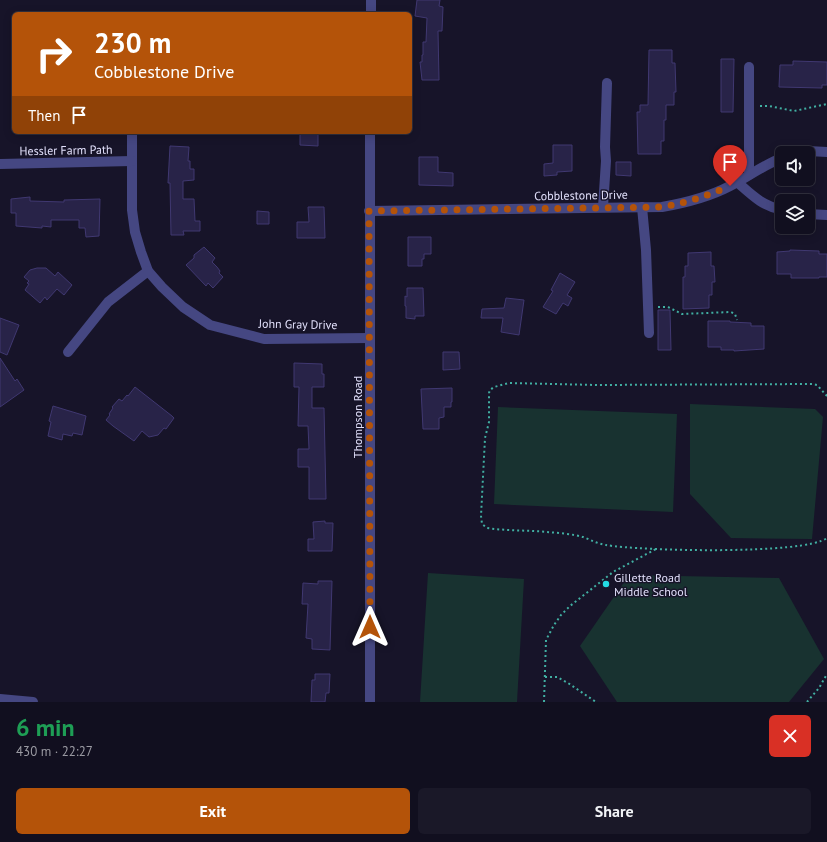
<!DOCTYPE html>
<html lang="en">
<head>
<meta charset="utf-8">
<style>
  body { margin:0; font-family:"PT Sans",sans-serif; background:#1a1828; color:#f1f3f6; height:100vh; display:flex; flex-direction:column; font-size:15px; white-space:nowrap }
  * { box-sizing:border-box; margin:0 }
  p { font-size:13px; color:#9c9ca4 }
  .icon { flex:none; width:22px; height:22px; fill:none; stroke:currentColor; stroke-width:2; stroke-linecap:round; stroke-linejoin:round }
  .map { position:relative; height:702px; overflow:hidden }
  .sheet { display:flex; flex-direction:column; background:#110f1f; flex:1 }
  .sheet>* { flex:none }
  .hud { position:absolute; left:12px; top:12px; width:400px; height:122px; border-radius:6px; box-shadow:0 2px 10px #0003,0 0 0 1px #302f3d; background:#b45309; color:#fff; overflow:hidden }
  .controls { position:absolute; left:775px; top:146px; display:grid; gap:8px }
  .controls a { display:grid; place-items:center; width:40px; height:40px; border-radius:6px; background:#110f1f; box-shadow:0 2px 10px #0003,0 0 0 1px #302f3d; font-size:20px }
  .pin { position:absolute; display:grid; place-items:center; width:34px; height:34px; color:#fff; margin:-41px -17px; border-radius:50% 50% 50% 0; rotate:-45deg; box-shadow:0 0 4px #0007 }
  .pin .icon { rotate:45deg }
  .me { position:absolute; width:44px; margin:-22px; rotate:0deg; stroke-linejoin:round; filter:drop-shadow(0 0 3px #0008) }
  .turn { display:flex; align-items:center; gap:14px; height:84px; padding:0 16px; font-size:18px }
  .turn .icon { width:52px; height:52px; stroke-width:2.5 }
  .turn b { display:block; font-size:28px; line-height:34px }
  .then { display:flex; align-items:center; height:38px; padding:0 16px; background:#0003; gap:8px; font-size:15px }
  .round { display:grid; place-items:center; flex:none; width:42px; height:42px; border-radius:6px; background:#1a1828 }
  .overview { display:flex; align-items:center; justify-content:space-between; height:68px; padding:0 16px }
  h1 { font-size:24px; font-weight:800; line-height:30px; color:#1e9e55 }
  .cta { display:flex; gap:8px; margin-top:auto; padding:8px 16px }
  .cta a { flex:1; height:46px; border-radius:6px; background:#b45309; color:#fff; font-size:16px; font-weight:800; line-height:46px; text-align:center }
  .cta a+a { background:#1a1828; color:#f1f3f6 }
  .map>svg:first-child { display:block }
  .green { fill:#183230 }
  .building { fill:#282348; stroke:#403871 }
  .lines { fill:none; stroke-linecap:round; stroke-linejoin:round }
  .path { stroke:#41afa2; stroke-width:2; stroke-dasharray:2 3; stroke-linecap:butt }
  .minor { stroke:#454782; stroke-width:10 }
  .route { stroke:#b45309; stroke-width:7; stroke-dasharray:0 12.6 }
  .poi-dot { fill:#24dbe3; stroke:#171429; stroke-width:1.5 }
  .labels { text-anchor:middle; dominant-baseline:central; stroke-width:3; stroke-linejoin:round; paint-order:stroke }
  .street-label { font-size:12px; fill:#e2e0fb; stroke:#171429 }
  .poi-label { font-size:12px; fill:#e2e0fb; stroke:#171429; text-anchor:start }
</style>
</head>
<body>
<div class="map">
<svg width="827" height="702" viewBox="0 0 827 702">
  <rect width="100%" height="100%" fill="#171429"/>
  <g class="green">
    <polygon points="690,404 815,409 823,417 812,539 731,538 690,494"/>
    <polygon points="498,407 677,414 673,512 494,504"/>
    <polygon points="428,573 524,579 517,702 420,702"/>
    <polygon points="629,575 779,578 824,659 789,702 617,702 580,646"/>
  </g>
  <g class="building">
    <polygon points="417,0 440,0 439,6 443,7 442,31 438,31 439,80 422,80 420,62 422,62 422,55 423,55 423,42 426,42 427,18 415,16"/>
    <polygon points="649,50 672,50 672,63 675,63 676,92 674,92 674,105 666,105 666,120 664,120 664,141 661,141 661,154 638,154 637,112 640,112 640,105 648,105"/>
    <polygon points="721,59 734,59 733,112 721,112"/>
    <polygon points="793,61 827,62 827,85 822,85 822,88 779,87 780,65 793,65"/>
    <polygon points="300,132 318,132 318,146 300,145"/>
    <polygon points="553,145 572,145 572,171 557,172 557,175 544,176 544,164 553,163"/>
    <polygon points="170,146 189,147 188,161 190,161 190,169 194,169 194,180 183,181 183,199 194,199 195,221 200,221 200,231 183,231 184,235 171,235 170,183 168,183"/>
    <polygon points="419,157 438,157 438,172 453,173 453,186 419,185"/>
    <polygon points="616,162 631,162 631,176 616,175"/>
    <polygon points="30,197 30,201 64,202 64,200 100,199 99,236 86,237 85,228 79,228 79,220 51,220 51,227 42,226 42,228 16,226 16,213 11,213 11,199"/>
    <polygon points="308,207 324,207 325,238 297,238 297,222 309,222"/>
    <polygon points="257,211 269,212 269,224 257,224"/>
    <polygon points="408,237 431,237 431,254 424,254 424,259 422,259 422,266 408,266"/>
    <polygon points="204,247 215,258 212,262 217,267 220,271 219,273 223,277 213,288 208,283 206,286 186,265 194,258 194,255"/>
    <polygon points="790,250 819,251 819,254 827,254 827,277 819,277 819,278 791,278 791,274 777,274 777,252 790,251"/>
    <polygon points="711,252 711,266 714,266 715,282 712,282 712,295 709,295 709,308 683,309 683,277 685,277 685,266 688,266 688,253"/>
    <polygon points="37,268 46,268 55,276 58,272 72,285 64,295 57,289 47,300 45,297 40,303 25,290 29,284 27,283 29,281 24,277 30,270"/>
    <polygon points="560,273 575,282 567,295 572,298 568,306 563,303 556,314 543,307 553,291 551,290"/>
    <polygon points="407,288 423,288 424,316 415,316 415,319 406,318 406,306 405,306 405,296 407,297"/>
    <polygon points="506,298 524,300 519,335 501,332 503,318 481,318 482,309 504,308"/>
    <polygon points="658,310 670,310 671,350 658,350"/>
    <polygon points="0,318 19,325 7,355 0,352"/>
    <polygon points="708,321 730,321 730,322 751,323 751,326 764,326 764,349 734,351 734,350 721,350 721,347 708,347"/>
    <polygon points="443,352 459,352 460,369 443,370"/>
    <polygon points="0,358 15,381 17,379 24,390 0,407"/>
    <polygon points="294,363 322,364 322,374 324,374 324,387 312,387 312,408 324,408 326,499 309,499 309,467 298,467 298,449 309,449 308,426 298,426 299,387 294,387"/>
    <polygon points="135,387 172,416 174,418 166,429 164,428 158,435 149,437 142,431 134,441 113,426 106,420 110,415 109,414 113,408 112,407 119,399 122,401 127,395 128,396"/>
    <polygon points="452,388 452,402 451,402 451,407 444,407 444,417 439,418 439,429 423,429 421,389"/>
    <polygon points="53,406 86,416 82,435 73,433 72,436 63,434 62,440 48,436 51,422 49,421"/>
    <polygon points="325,521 325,523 333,523 332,551 308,551 308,539 314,539 313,522"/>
    <polygon points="318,581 332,581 330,650 312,649 312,639 306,638 308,604 302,604 303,583 318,584"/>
    <polygon points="315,674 330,674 329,693 326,693 325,702 311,702 312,680 315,680"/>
  </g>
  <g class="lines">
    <g class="path">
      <polyline points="760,106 769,106 794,111 827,104"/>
      <polyline points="658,307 668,307 682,314 731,312 735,314 737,320"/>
      <path d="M 827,396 L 817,385 L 812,384 L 597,385 L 509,383 L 494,387 L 490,390 L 489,393 L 489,422 L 485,438 L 481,516 L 482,524 L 487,528 C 507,531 527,530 547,532 C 559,533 573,534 583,537 C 591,540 598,544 606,545 C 639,551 805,555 827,538"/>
      <polyline points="545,677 557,677 568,683 596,702"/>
      <polyline points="544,702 546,640 554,625 561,615 570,606 613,572 656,549"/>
      <polyline points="807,702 819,688 827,674"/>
    </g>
    <g class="minor">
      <polyline points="371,14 371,0"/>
      <polyline points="132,132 132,210 135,232 141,252 148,271 162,287 183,307 210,325 264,339 370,338"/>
      <polyline points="370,132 370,702"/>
      <polyline points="802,153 808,151 827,152"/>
      <polyline points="0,164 132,161"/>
      <polyline points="749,175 749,67"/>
      <path d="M 737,182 C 753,196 761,205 782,210"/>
      <polyline points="603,207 606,161 605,147 607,83"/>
      <polyline points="642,207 646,250 649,333"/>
      <path d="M 369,211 L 662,207 C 685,203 709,197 730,186 C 748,177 763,165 782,158"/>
      <polyline points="808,214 827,215"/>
      <polyline points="68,352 108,302 148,271"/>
      <polyline points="0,699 33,702"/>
    </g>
  </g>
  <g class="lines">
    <path class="route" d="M 370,627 L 369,211 L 662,207 C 686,203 707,196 730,186"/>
  </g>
  <circle class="poi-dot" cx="606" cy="584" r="4"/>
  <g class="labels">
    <g class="street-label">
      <text transform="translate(66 150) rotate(-1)">Hessler Farm Path</text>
      <text transform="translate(581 195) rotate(-1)">Cobblestone Drive</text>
      <text transform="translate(298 324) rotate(1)">John Gray Drive</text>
      <text transform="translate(357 417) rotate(-90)">Thompson Road</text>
    </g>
    <g class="poi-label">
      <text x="614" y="577">Gillette Road<tspan x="614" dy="14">Middle School</tspan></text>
    </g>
  </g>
</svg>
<div class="controls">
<a><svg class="icon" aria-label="sound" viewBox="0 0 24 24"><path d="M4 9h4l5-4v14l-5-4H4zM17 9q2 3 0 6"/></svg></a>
<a><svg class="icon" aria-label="layers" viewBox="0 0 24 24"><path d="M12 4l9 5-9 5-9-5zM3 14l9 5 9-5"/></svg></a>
</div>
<div class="pin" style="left:730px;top:186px;background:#d93025"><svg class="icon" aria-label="arrive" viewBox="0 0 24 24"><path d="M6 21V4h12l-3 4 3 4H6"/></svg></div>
<svg class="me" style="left:370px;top:627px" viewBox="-20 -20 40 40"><path d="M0-17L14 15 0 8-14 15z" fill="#b45309" stroke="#fff" stroke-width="4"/></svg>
<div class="hud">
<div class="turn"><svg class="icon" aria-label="right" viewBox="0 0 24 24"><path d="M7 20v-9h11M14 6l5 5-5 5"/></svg><div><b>230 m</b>Cobblestone Drive</div></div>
<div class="then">Then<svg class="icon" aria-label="arrive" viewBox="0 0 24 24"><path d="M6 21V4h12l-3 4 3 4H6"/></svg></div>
</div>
</div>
<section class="sheet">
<div class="overview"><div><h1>6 min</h1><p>430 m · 22:27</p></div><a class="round" style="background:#d93025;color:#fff"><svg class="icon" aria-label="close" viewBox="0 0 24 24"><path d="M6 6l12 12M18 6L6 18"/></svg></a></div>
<div class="cta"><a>Exit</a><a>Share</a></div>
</section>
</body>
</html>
